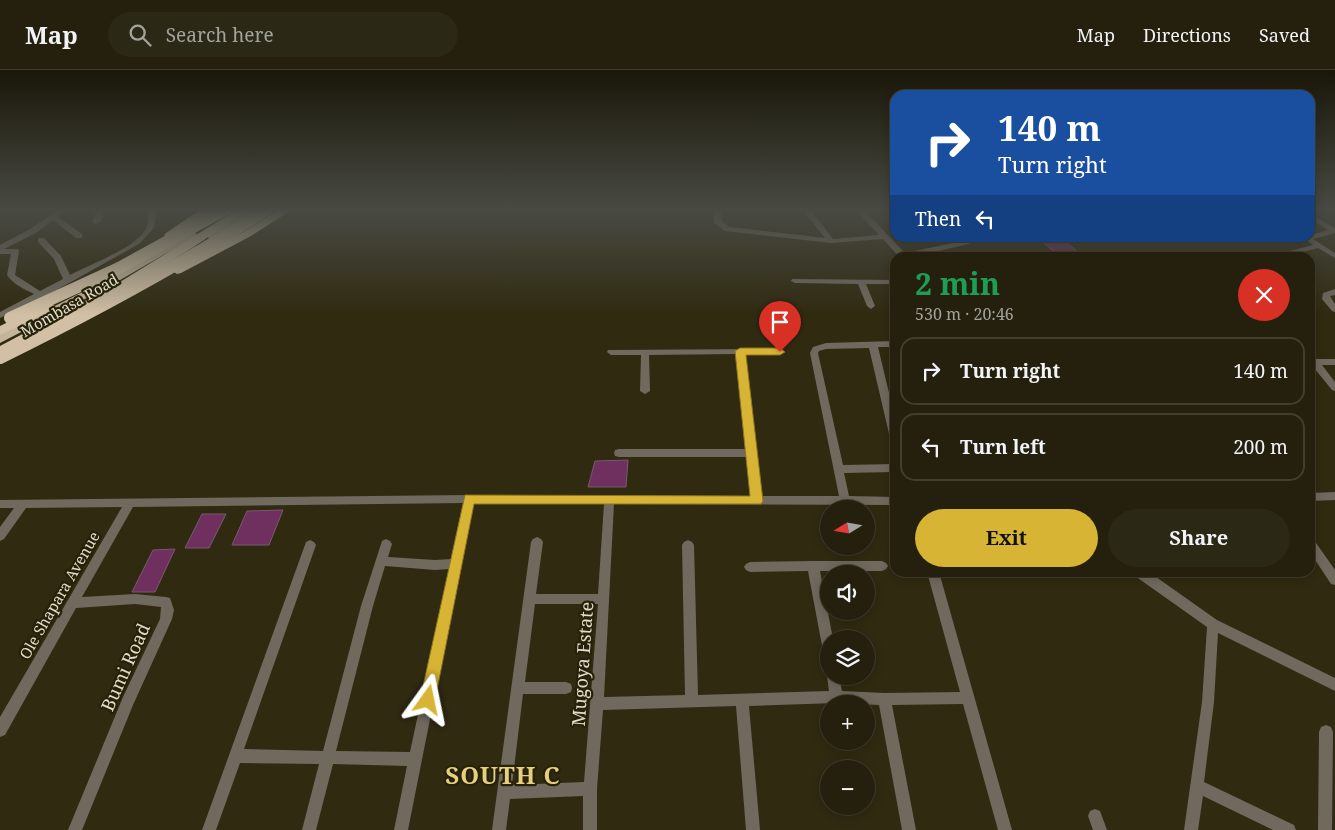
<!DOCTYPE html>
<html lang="en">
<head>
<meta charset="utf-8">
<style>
  body { margin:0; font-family:"Noto Serif",serif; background:#2c2816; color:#f1f3f6; height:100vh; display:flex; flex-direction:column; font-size:19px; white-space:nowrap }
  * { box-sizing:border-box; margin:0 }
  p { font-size:16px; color:#a3a39d }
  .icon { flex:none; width:28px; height:28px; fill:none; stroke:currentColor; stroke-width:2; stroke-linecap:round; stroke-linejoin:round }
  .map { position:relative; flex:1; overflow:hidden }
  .drawer { position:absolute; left:890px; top:182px; width:425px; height:325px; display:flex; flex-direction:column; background:#24200d; border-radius:15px; box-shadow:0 2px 12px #0003,0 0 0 1px #413e2e }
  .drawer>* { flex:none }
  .hud { position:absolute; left:890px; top:20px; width:425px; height:152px; border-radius:15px; box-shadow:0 2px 12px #0003,0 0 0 1px #413e2e; background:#1a4fa0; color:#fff; overflow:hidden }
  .needle { width:32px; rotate:259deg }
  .tools { position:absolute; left:820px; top:430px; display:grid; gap:10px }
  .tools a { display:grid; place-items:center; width:55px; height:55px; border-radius:50%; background:#24200d; box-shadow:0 2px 12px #0003,0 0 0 1px #413e2e; font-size:25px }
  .pin { position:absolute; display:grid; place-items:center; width:42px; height:42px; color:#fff; margin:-51px -21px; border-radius:50% 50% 50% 0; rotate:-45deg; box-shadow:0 0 5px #0007 }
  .pin .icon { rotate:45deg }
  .me { position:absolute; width:55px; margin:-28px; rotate:12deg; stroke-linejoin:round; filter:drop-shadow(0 0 4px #0008) }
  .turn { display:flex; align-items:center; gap:18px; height:105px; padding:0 25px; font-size:22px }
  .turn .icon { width:65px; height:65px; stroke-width:2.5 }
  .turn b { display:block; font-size:35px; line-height:42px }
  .then { display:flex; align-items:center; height:48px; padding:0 25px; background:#0003; gap:10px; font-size:19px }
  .round { display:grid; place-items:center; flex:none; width:52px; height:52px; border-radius:26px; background:#2c2816 }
  .head { display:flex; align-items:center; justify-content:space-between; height:85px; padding:0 25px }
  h1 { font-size:30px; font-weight:700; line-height:38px; color:#1e9e55 }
  .button { display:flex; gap:10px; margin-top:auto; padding:10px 25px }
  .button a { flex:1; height:58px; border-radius:30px; background:#d8b434; color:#111; font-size:20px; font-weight:700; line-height:58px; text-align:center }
  .button a+a { background:#2c2816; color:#f1f3f6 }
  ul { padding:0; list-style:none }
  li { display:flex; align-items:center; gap:15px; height:68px; margin:0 10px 8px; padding:0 15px; border:2px solid #413e2e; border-radius:15px }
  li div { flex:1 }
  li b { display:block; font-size:19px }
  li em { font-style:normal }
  header { display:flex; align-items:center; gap:30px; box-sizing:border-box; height:70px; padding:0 25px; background:#24200d; border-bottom:1px solid #413e2e }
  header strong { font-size:24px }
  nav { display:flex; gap:28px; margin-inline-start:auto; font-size:18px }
  .search { width:350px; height:45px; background:#2c2816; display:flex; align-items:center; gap:12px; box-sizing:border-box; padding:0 18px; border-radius:28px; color:#a3a39d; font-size:19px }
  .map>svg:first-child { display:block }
  .building { fill:#6f2f5f; stroke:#755c6d }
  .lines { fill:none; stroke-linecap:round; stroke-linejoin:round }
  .minor { fill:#70695e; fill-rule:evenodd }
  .trunk { fill:#c3b49b; fill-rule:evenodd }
  .motorway { fill:#d1c0a5; fill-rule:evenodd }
  .motorway-bridge { stroke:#d1c0a5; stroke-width:12 }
  .route { fill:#d8b434; stroke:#8c7522 }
  .labels { text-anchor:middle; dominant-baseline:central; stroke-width:4.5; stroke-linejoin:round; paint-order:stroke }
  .street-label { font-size:15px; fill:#e0ddce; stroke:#262107 }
  .near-street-label { font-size:18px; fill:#e0ddce; stroke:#262107 }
  .near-district-label { font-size:24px; font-weight:bold; letter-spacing:1px; fill:#e7cf82; stroke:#262107 }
</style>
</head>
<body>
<header>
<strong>Map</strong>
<div class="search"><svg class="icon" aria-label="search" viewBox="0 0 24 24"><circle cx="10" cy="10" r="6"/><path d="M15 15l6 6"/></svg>Search here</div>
<nav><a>Map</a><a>Directions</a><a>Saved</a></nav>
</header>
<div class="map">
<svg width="1335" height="760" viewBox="0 0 1335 760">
  <rect width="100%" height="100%" fill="#302a11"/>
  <g class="building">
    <polygon points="1038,168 1061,168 1085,188 1061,188"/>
    <polygon points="628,390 626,417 588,417 595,391"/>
    <polygon points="283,440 269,475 232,475 247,441"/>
    <polygon points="202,444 226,444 209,478 185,478"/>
    <polygon points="175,479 155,522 132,522 153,480"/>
  </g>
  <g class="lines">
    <g class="minor">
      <path d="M 59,139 L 68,139 L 58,147 L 82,164 L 82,168 L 76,168 L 53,150 L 36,163 L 4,179 L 18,179 L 19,181 L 15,205 L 40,221 L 63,209 L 54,189 L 38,172 L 38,168 L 44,168 L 61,186 L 70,205 C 89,195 132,179 144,162 C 149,155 149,147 148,139 L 156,139 L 156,147 L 153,159 L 139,174 L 44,227 L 0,248 L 0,242 L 34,224 C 24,219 13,214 7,205 L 11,184 L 0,184 L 0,175 L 30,159 Z"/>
      <polygon points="97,139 105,139 100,152 96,154 92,152"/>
      <polygon points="713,139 721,139 722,152 730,157 825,168 802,139 810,139 833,169 879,165 855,139 863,139 905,183 977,168 989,168 985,170 909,188 900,188 883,169 831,173 725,161 714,153"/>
      <polygon points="1310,144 1335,158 1335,163 1313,169 1335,183 1335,188 1318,178 1280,188 1264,188 1313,175 1304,168 1310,168 1310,165 1329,160 1310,149"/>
      <polygon points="792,209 895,210 895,214 866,214 875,236 871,239 867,236 858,214 795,213 791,211"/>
      <polygon points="1335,219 1335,225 1330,226 1335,234 1335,242 1332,241 1322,229 1323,223"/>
      <path d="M 895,271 L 895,277 L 878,277 L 895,348 L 895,372 L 890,368 L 869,278 L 826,279 L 819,281 L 818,283 L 843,395 L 895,394 L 895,402 L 844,403 L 849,426 L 895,427 L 895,435 L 614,434 L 604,627 L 685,625 L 682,475 L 684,472 L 688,470 L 692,472 L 694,475 L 698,625 L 829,621 L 827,606 L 829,602 L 829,606 L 839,606 L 842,621 L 884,623 L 960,622 L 927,502 L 939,502 L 1012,760 L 998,760 L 963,634 L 892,635 L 916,760 L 902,760 L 879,635 L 836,633 L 749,636 L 760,760 L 746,760 L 736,636 L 603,640 L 597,719 L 597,760 L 583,760 L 583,726 L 510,729 L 506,760 L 492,760 L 531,472 L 533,469 L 537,467 L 541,469 L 543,472 L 536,524 L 598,524 L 604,434 L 473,433 L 408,760 L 394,760 L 407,696 L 333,694 L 316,760 L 302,760 L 319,694 L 240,693 L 216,760 L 202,760 L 306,472 L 310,470 L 314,472 L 316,475 L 244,679 L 323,681 L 361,536 L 382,471 L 386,469 L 390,471 L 392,474 L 388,487 L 435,490 L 451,489 L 463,433 L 133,437 L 82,527 L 135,524 L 166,527 L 170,528 L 174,540 L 172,549 L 133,635 L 82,760 L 68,760 L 123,627 L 160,549 L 161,537 L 135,534 L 76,538 L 5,665 L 0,667 L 0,647 L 122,437 L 26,438 L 4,469 L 0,471 L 0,457 L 14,438 L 0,438 L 0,430 L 469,425 L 751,426 L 747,387 L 619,387 L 615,386 L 614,383 L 615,380 L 619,379 L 746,379 L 736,284 L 649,285 L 650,321 L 645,324 L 640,321 L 641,285 L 611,285 L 607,282 L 608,280 L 780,279 L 784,282 L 780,285 L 745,284 L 762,426 L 839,426 L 810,283 L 813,277 L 826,273 ZM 385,496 L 435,500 L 449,499 L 410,682 L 336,681 L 373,536 ZM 535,534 L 598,534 L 584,712 L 512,715 L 523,624 L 566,624 L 571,622 L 572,618 L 571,614 L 566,612 L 525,612 Z"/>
      <polygon points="1310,284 1316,289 1335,289 1335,295 1322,295 1335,312 1335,321 1332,320 1310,293"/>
      <polygon points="1335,422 1335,430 1310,431 1310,423"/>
      <polygon points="1310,468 1314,470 1335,500 1335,515 1331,514 1310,482"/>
      <polygon points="813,491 882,491 886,493 888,496 886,499 882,501 820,501 833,569 829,569 829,587 825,585 823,581 808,501 750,502 746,500 744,497 746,494 750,492"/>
      <polygon points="1134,502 1149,502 1217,550 1335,608 1335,621 1218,563 1214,632 1204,712 1294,755 1296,760 1273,760 1203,726 1198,760 1184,760 1202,632 1207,557 1135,506"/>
      <polygon points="1326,655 1331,657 1333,662 1332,760 1318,760 1319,662 1321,657"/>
      <polygon points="1095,739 1100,741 1107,760 1093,760 1088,746 1090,741"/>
    </g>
    <g class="trunk">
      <polygon points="246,139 258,139 217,169 209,169 208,167 209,165"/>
      <polygon points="192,161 197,164 196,166 108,217 0,273 0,264 100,213"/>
    </g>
    <g class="motorway">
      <polygon points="201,139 213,139 174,167 166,167 164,165 166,163"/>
      <polygon points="238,139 250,139 189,180 129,217 68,252 0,285 0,276 120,212"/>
      <polygon points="280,139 293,139 251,166 181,203 177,204 171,200 243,162"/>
      <polygon points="49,232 55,236 53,239 0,265 0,256"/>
    </g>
    <g class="motorway-bridge">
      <polyline points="10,248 119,198 226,139"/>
      <path d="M 0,288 C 92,243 182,194 268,139"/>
    </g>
  </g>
  <linearGradient id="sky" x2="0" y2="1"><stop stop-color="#1a1709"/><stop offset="0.57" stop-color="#484a43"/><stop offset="1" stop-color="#484a43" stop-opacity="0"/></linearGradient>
  <rect width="1335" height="245" fill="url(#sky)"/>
  <polygon class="route" points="740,278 780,278 785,282 780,285 746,285 763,431 761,434 474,434 435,630 433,636 428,638 423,636 420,630 465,425 750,426 735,281"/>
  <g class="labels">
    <g class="street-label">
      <text transform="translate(69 235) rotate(-30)">Mombasa Road</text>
      <text transform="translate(59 525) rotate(-60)">Ole Shapara Avenue</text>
    </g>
    <g class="near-street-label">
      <text transform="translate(582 594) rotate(-86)">Mugoya Estate</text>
      <text transform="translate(125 597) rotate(-66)">Bumi Road</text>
    </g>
    <g class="near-district-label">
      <text x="503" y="704">SOUTH C</text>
    </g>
  </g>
</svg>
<div class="tools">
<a><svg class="needle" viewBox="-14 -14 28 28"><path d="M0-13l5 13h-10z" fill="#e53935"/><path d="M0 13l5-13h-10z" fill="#a3a39d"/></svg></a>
<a><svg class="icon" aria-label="sound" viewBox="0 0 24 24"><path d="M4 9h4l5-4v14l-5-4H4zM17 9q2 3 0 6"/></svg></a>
<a><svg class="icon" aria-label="layers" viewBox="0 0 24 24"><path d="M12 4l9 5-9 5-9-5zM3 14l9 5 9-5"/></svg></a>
<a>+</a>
<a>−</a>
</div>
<div class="pin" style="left:780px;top:282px;background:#d93025"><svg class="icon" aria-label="arrive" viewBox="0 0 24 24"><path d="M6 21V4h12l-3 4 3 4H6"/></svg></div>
<svg class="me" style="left:428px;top:630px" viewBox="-20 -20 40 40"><path d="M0-17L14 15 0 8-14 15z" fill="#d8b434" stroke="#fff" stroke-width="4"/></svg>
<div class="hud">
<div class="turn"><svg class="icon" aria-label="right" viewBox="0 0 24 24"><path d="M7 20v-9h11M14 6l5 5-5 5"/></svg><div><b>140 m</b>Turn right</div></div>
<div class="then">Then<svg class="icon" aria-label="left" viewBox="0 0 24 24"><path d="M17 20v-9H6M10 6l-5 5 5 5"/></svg></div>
</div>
<section class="drawer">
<div class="head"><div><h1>2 min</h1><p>530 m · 20:46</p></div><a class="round" style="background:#d93025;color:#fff"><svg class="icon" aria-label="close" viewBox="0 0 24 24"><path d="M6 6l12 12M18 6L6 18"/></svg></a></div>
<ul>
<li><svg class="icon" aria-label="right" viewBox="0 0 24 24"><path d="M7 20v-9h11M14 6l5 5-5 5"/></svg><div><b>Turn right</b></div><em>140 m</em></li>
<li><svg class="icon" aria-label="left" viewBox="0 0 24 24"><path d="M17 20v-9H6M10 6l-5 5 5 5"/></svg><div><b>Turn left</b></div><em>200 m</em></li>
</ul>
<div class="button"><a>Exit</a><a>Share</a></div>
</section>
</div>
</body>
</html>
